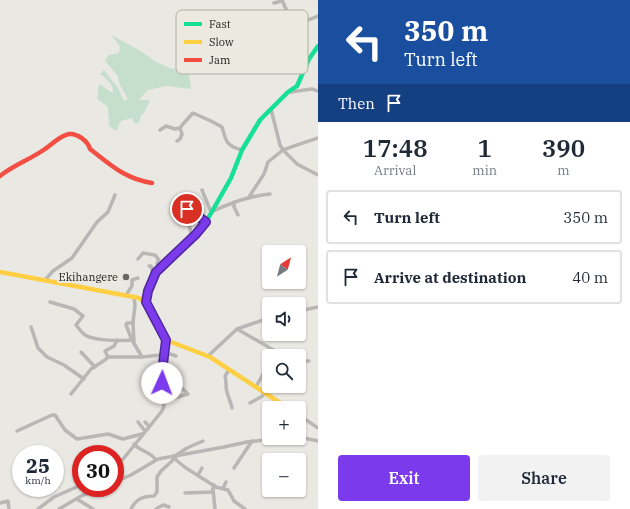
<!DOCTYPE html>
<html lang="en">
<head>
<meta charset="utf-8">
<style>
  body { margin:0; font-family:"IBM Plex Serif",serif; background:#f2f2f3; color:#1f2937; height:100vh; display:flex; flex-direction:column; font-size:15px; white-space:nowrap }
  * { box-sizing:border-box; margin:0 }
  p { font-size:13px; color:#747a83 }
  .icon { flex:none; width:22px; height:22px; fill:none; stroke:currentColor; stroke-width:2; stroke-linecap:round; stroke-linejoin:round }
  .map { position:relative; flex:1; overflow:hidden }
  .panel { display:flex; flex-direction:column; background:#fff; width:312px }
  .panel>* { flex:none }
  .banner { background:#1a4fa0; color:#fff; overflow:hidden }
  .needle { width:26px; rotate:36deg }
  .tools { position:absolute; left:262px; top:245px; display:grid; gap:8px }
  .tools a { display:grid; place-items:center; width:44px; height:44px; border-radius:4px; background:#fff; box-shadow:0 1px 3px #0004; font-size:20px }
  .speed { position:absolute; left:12px; top:445px; display:flex; gap:8px; font-size:20px; font-weight:700; text-align:center }
  .speed>* { display:grid; place-content:center; width:52px; height:52px; border-radius:50%; background:#fff; box-shadow:0 1px 3px #0004; line-height:1 }
  .speed small { font-size:10px; font-weight:400 }
  .speed .limit { border:6px solid #d22; background:#fff; color:#111 }
  .pin { position:absolute; display:grid; place-items:center; width:34px; height:34px; color:#fff; margin:-17px; border:2px solid #fff; border-radius:50%; box-shadow:0 1px 4px #0007 }
  .me { position:absolute; width:44px; margin:-22px; rotate:2deg; stroke-linejoin:round; filter:drop-shadow(0 0 3px #0008) }
  .turn { display:flex; align-items:center; gap:14px; height:84px; padding:0 20px; font-size:18px }
  .turn .icon { width:52px; height:52px; stroke-width:2.5 }
  .turn b { display:block; font-size:28px; line-height:34px }
  .then { display:flex; align-items:center; height:38px; padding:0 20px; background:#0003; gap:8px; font-size:15px }
  .eta { display:flex; justify-content:space-evenly; align-items:center; height:68px; text-align:center }
  .eta b { font-size:24px; font-weight:600; line-height:28px }
  .action { display:flex; gap:8px; margin-top:auto; padding:8px 20px }
  .action a { flex:1; height:46px; border-radius:4px; background:#7c3aed; color:#fff; font-size:16px; font-weight:600; line-height:46px; text-align:center }
  .action a+a { background:#f2f2f3; color:#1f2937 }
  ul { padding:0; list-style:none }
  li { display:flex; align-items:center; gap:12px; height:54px; margin:0 8px 6px; padding:0 12px; border:2px solid #e0e1e3; border-radius:4px }
  li div { flex:1 }
  li b { display:block; font-size:15px }
  li em { font-style:normal }
  main { display:flex; flex:1; min-height:0 }
  .map>svg:first-child { display:block }
  .green { fill:#c6dfcc }
  .lines { fill:none; stroke-linecap:round; stroke-linejoin:round }
  .street { stroke:#b8b7b6; stroke-width:3.5 }
  .fast { stroke:#16e098; stroke-width:4.5 }
  .slow { stroke:#ffcf43; stroke-width:4.5 }
  .jam { stroke:#f24e42; stroke-width:4.5 }
  .route-casing { stroke:#51269a; stroke-width:10 }
  .route { stroke:#7c3aed; stroke-width:7 }
  .poi-dot { fill:#686763; stroke:#eceae0; stroke-width:1.5 }
  .labels { text-anchor:middle; dominant-baseline:central; stroke-width:4; stroke-linejoin:round; paint-order:stroke }
  .poi-label { font-size:11px; fill:#23221e; stroke:#eceae0; text-anchor:end }
  .key { fill:#eceae0; stroke:#b0aea6; stroke-width:1 }
  .key-label { font-size:11px; fill:#23221e }
</style>
</head>
<body>
<main>
<div class="map">
<svg width="318" height="509" viewBox="0 0 318 509">
  <rect width="100%" height="100%" fill="#e9e8e3"/>
  <path class="green" d="M 111,35 L 139,50 L 156,62 L 172,69 L 180,68 L 189,74 L 191,89 L 165,86 L 148,90 L 139,100 L 150,100 L 144,113 L 141,115 L 139,123 L 134,123 L 132,118 L 121,121 L 116,131 L 109,126 L 108,107 L 97,99 L 99,84 L 113,93 C 114,85 106,78 100,74 L 104,70 L 118,88 L 124,101 L 128,99 L 120,85 L 118,76 L 105,61 L 109,55 L 119,53 L 120,46 Z"/>
  <g class="lines">
    <g class="street">
      <polyline points="282,0 297,34 306,65"/>
      <polyline points="274,3 282,1"/>
      <polyline points="293,26 318,16"/>
      <polyline points="290,92 312,89 318,91"/>
      <path d="M 271,109 L 280,145 L 283,150 C 294,146 306,142 318,138"/>
      <path d="M 160,130 L 166,126 L 175,129 L 180,128 L 183,124 L 193,113 L 211,121 L 222,127 C 226,141 226,146 242,150"/>
      <polyline points="177,141 180,139 182,134 180,128"/>
      <path d="M 202,190 L 211,212 C 230,203 249,196 270,194"/>
      <polyline points="249,197 264,174 268,162 283,150 297,164 318,175"/>
      <polyline points="234,202 234,207 238,215"/>
      <polyline points="187,209 206,222"/>
      <polyline points="192,238 188,219 199,217"/>
      <polyline points="138,259 143,253 155,255 159,260 157,263 159,269"/>
      <polyline points="149,266 151,266 152,270 155,273"/>
      <polyline points="45,280 53,271 72,258 97,222 108,212 115,195"/>
      <polyline points="126,295 132,286 132,280 138,278"/>
      <path d="M 50,302 L 74,309 L 83,316 L 76,325 C 79,329 81,332 85,335 C 95,341 120,341 132,340"/>
      <polyline points="299,311 318,307"/>
      <polyline points="133,323 127,323 126,325 132,340 142,357 170,354 176,356"/>
      <polyline points="31,327 38,348 47,357 64,365 84,379"/>
      <polyline points="237,329 284,356"/>
      <polyline points="134,343 133,322 135,306 134,297"/>
      <polyline points="81,352 95,367"/>
      <polyline points="208,356 237,329 269,318"/>
      <polyline points="108,357 105,351 114,346 117,340"/>
      <polyline points="299,361 309,361"/>
      <path d="M 229,370 L 225,376 C 227,382 225,386 227,392 C 228,397 231,402 232,408"/>
      <polyline points="154,379 162,379"/>
      <polyline points="162,383 175,385 181,389 183,389 188,394 164,401"/>
      <polyline points="256,387 269,363"/>
      <polyline points="156,393 163,390"/>
      <polyline points="71,394 91,369 105,360 108,357 142,357"/>
      <polyline points="250,403 261,397 265,393"/>
      <polyline points="299,415 318,428"/>
      <polyline points="138,422 145,431"/>
      <polyline points="145,422 149,426"/>
      <polyline points="17,431 52,415 55,415 65,430 77,439 108,434 123,439 142,434"/>
      <polyline points="299,437 318,441"/>
      <path d="M 134,444 C 141,452 150,451 156,460"/>
      <polyline points="175,456 176,460 186,468 216,487 228,490 234,501 245,509"/>
      <polyline points="115,467 124,458 162,411 164,406 162,373 166,340"/>
      <polyline points="234,468 252,441"/>
      <polyline points="198,475 202,468"/>
      <polyline points="115,482 131,475 158,459 224,447 247,442 281,438"/>
      <polyline points="223,488 226,482"/>
      <polyline points="213,489 215,509"/>
      <polyline points="185,493 212,492 214,485"/>
      <polyline points="84,494 90,488"/>
      <polyline points="77,499 93,509"/>
      <polyline points="0,503 8,501 9,509"/>
      <polyline points="38,509 54,497 81,485"/>
      <polyline points="59,509 83,495 101,488"/>
      <path d="M 131,509 C 136,499 143,496 154,496 L 157,492 L 157,477 L 161,471 L 172,461 L 175,456 L 187,448 L 203,441"/>
      <polyline points="156,509 163,505 169,507"/>
    </g>
    <polyline class="fast" points="146,302 148,291 156,272 196,234 206,222 231,178 242,150 260,120 288,92 297,86 309,59 318,46"/>
    <polyline class="slow" points="0,272 139,298 146,302 166,340 210,357 288,408"/>
    <path class="jam" d="M 0,176 C 14,165 31,159 45,149 C 53,144 59,136 69,134 C 77,133 88,141 90,149 C 111,165 125,179 152,183"/>
  </g>
  <g class="lines">
    <g class="route-casing">
      <polyline id="route" points="162,383 162,372 166,340 146,302 148,291 156,272 196,234 206,222 187,209"/>
    </g>
    <use href="#route" class="route"/>
  </g>
  <circle class="poi-dot" cx="126" cy="277" r="4"/>
  <g class="labels">
    <g class="poi-label">
      <text x="118" y="277">Ekihangere</text>
    </g>
  </g>
  <rect x="176" y="10" width="132" height="64" rx="6" class="key"/>
  <rect x="184" y="22" width="18" height="4" fill="#16e098"/>
  <rect x="184" y="40" width="18" height="4" fill="#ffcf43"/>
  <rect x="184" y="58" width="18" height="4" fill="#f24e42"/>
  <g class="key-label">
    <text x="209" y="28">Fast</text>
    <text x="209" y="46">Slow</text>
    <text x="209" y="64">Jam</text>
  </g>
</svg>
<div class="tools">
<a><svg class="needle" viewBox="-14 -14 28 28"><path d="M0-13l5 13h-10z" fill="#e53935"/><path d="M0 13l5-13h-10z" fill="#747a83"/></svg></a>
<a><svg class="icon" aria-label="sound" viewBox="0 0 24 24"><path d="M4 9h4l5-4v14l-5-4H4zM17 9q2 3 0 6"/></svg></a>
<a><svg class="icon" aria-label="search" viewBox="0 0 24 24"><circle cx="10" cy="10" r="6"/><path d="M15 15l6 6"/></svg></a>
<a>+</a>
<a>−</a>
</div>
<div class="speed"><div>25<small>km/h</small></div><div class="limit">30</div></div>
<div class="pin" style="left:187px;top:209px;background:#d93025"><svg class="icon" aria-label="arrive" viewBox="0 0 24 24"><path d="M6 21V4h12l-3 4 3 4H6"/></svg></div>
<svg class="me" style="left:162px;top:383px" viewBox="-20 -20 40 40"><circle r="19" fill="#fff"/><path d="M0-13L10 11 0 6-10 11z" fill="#7c3aed"/></svg>
</div>
<section class="panel">
<div class="banner">
<div class="turn"><svg class="icon" aria-label="left" viewBox="0 0 24 24"><path d="M17 20v-9H6M10 6l-5 5 5 5"/></svg><div><b>350 m</b>Turn left</div></div>
<div class="then">Then<svg class="icon" aria-label="arrive" viewBox="0 0 24 24"><path d="M6 21V4h12l-3 4 3 4H6"/></svg></div>
</div>
<div class="eta">
<div><b>17:48</b><p>Arrival</p></div>
<div><b>1</b><p>min</p></div>
<div><b>390</b><p>m</p></div>
</div>
<ul>
<li><svg class="icon" aria-label="left" viewBox="0 0 24 24"><path d="M17 20v-9H6M10 6l-5 5 5 5"/></svg><div><b>Turn left</b></div><em>350 m</em></li>
<li><svg class="icon" aria-label="arrive" viewBox="0 0 24 24"><path d="M6 21V4h12l-3 4 3 4H6"/></svg><div><b>Arrive at destination</b></div><em>40 m</em></li>
</ul>
<div class="action"><a>Exit</a><a>Share</a></div>
</section>
</main>
</body>
</html>
